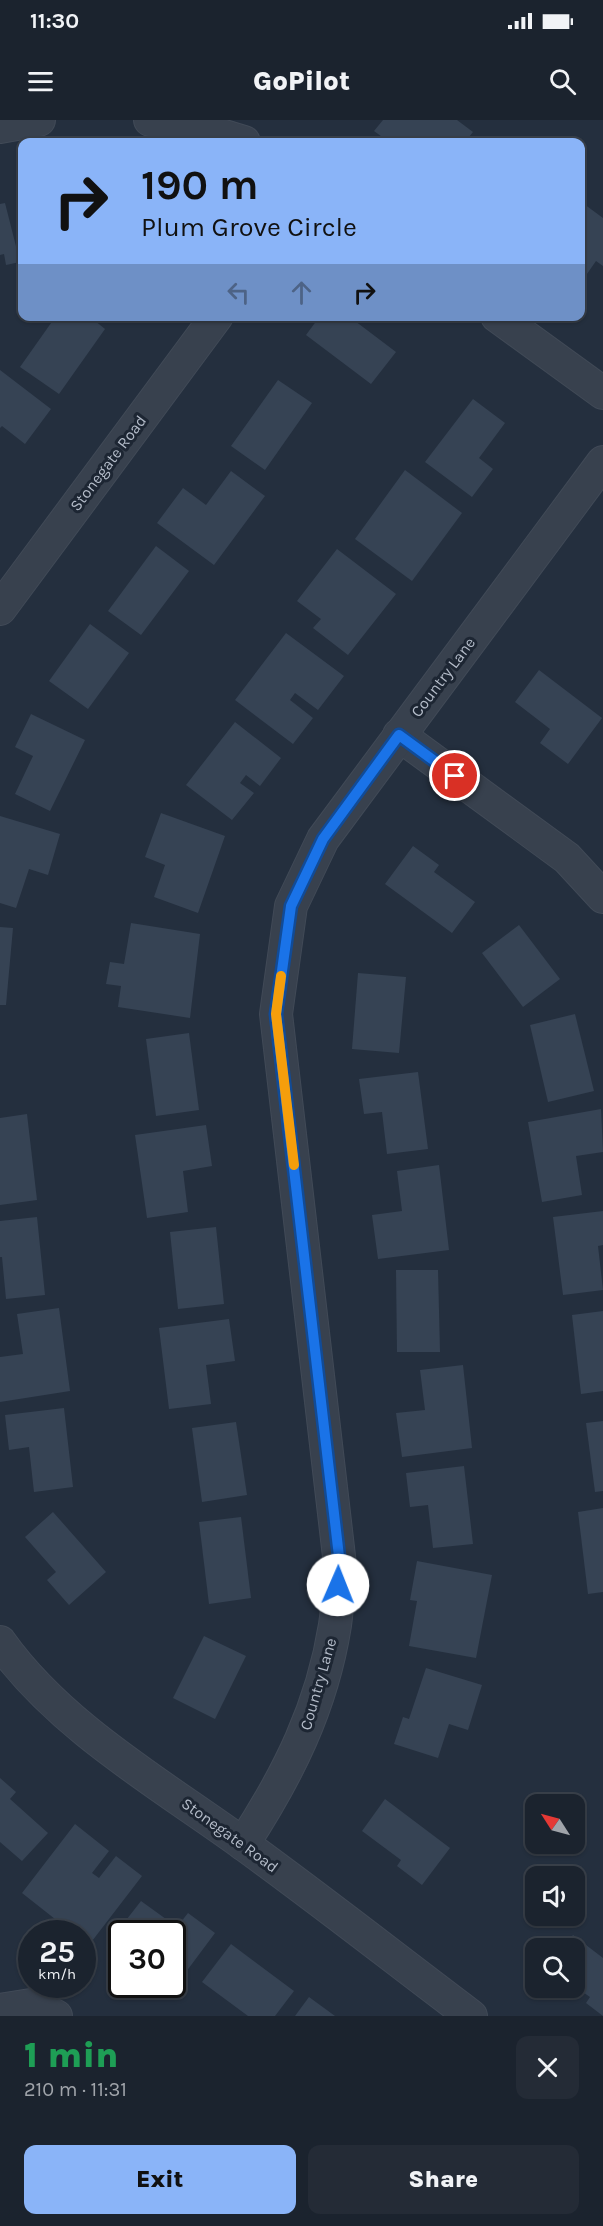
<!DOCTYPE html>
<html lang="en">
<head>
<meta charset="utf-8">
<style>
  body { margin:0; font-family:Karla,sans-serif; background:#242b36; color:#f1f3f6; height:100vh; display:flex; flex-direction:column; font-size:22px; white-space:nowrap }
  * { box-sizing:border-box; margin:0 }
  p { font-size:20px; color:#a0a4aa }
  .icon { flex:none; width:33px; height:33px; fill:none; stroke:currentColor; stroke-width:2; stroke-linecap:round; stroke-linejoin:round }
  .map { position:relative; height:1896px; overflow:hidden }
  .side { display:flex; flex-direction:column; background:#1b232e; flex:1 }
  .side>* { flex:none }
  .hud { position:absolute; left:18px; top:18px; width:567px; height:183px; border-radius:12px; box-shadow:0 2px 4px #0004,0 0 0 2px #39404a; background:#8ab4f8; color:#111; overflow:hidden }
  .needle { width:39px; rotate:306deg }
  .fabs { position:absolute; left:525px; top:1674px; display:grid; gap:12px }
  .fabs a { display:grid; place-items:center; width:60px; height:60px; border-radius:12px; background:#1b232e; box-shadow:0 2px 4px #0004,0 0 0 2px #39404a; font-size:30px }
  .speed { position:absolute; left:18px; top:1800px; display:flex; gap:12px; font-size:30px; font-weight:700; text-align:center }
  .speed>* { display:grid; place-content:center; width:78px; height:78px; border-radius:50%; background:#1b232e; box-shadow:0 2px 4px #0004,0 0 0 2px #39404a; line-height:1 }
  .speed small { font-size:15px; font-weight:400 }
  .speed .limit { border:3px solid #111; border-radius:9px; background:#fff; color:#111 }
  .pin { position:absolute; display:grid; place-items:center; width:51px; height:51px; color:#fff; margin:-26px; border:3px solid #fff; border-radius:50%; box-shadow:0 2px 6px #0007 }
  .me { position:absolute; width:66px; margin:-33px; rotate:1deg; stroke-linejoin:round; filter:drop-shadow(0 0 4px #0008) }
  .turn { display:flex; align-items:center; gap:21px; height:126px; padding:0 24px; font-size:27px }
  .turn .icon { width:78px; height:78px; stroke-width:2.5 }
  .turn b { display:block; font-size:42px; line-height:51px }
  .lanes { display:flex; align-items:center; height:57px; padding:0 24px; background:#0003; justify-content:center; gap:30px; direction:ltr }
  .lanes .off { opacity:.35 }
  .round { display:grid; place-items:center; flex:none; width:63px; height:63px; border-radius:12px; background:#242b36 }
  .overview { display:flex; align-items:center; justify-content:space-between; height:102px; padding:0 24px }
  h1 { font-size:36px; font-weight:800; line-height:45px; color:#1e9e55 }
  .action { display:flex; gap:12px; margin-top:auto; padding:12px 24px }
  .action a { flex:1; height:69px; border-radius:12px; background:#8ab4f8; color:#111; font-size:24px; font-weight:800; line-height:69px; text-align:center }
  .action a+a { background:#242b36; color:#f1f3f6 }
  .status { display:flex; justify-content:space-between; align-items:center; height:42px; padding:0 30px; background:#1b232e; direction:ltr }
  .status svg { height:16px; fill:currentColor }
  header { display:flex; justify-content:space-between; align-items:center; height:78px; padding:0 24px; background:#1b232e; font-size:27px; font-weight:800 }
  .map>svg:first-child { display:block }
  .building { fill:#364354 }
  .lines { fill:none; stroke-linecap:round; stroke-linejoin:round }
  .minor-casing { stroke:#414a57; stroke-width:34 }
  .minor { stroke:#38414e; stroke-width:32 }
  .route-casing { stroke:#114b97; stroke-width:15 }
  .route { stroke:#1a73e8; stroke-width:10 }
  .slow { stroke:#f59e0b; stroke-width:10 }
  .labels { text-anchor:middle; dominant-baseline:central; stroke-width:6; stroke-linejoin:round; paint-order:stroke }
  .street-label { font-size:16px; fill:#b4bcc9; stroke:#1d2633 }
</style>
</head>
<body>
<div class="status"><b>11:30</b><svg viewBox="0 0 49 12"><path d="M0 12V9h3v3zM5 12V6h3v6zM10 12V3h3v9zM15 12V0h3v12zM26 1h20v11H26zM47 4h2v5h-2z"/></svg></div>
<header><svg class="icon" aria-label="menu" viewBox="0 0 24 24"><path d="M4 6h16M4 12h16M4 18h16"/></svg>GoPilot<svg class="icon" aria-label="search" viewBox="0 0 24 24"><circle cx="10" cy="10" r="6"/><path d="M15 15l6 6"/></svg></header>
<div class="map">
<svg width="603" height="1896" viewBox="0 0 603 1896">
  <rect width="100%" height="100%" fill="#242f3e"/>
  <g class="building">
    <polygon points="383,0 457,0 473,12 465,22 420,22 414,18 411,22 389,22 374,11"/>
    <polygon points="5,83 20,142 6,145 4,134 0,135 0,84"/>
    <polygon points="584,84 603,98 603,146 596,141 580,164 580,89"/>
    <polygon points="56,196 89,196 105,209 59,274 20,247"/>
    <polygon points="320,196 359,196 355,201 396,232 371,264 306,215"/>
    <polygon points="0,250 51,289 25,324 2,306 0,308"/>
    <polygon points="278,260 312,283 265,350 231,326"/>
    <polygon points="473,279 505,303 479,338 493,349 472,377 425,342"/>
    <polygon points="405,350 462,393 412,461 355,419"/>
    <polygon points="231,351 265,376 214,445 157,403 183,368 206,385"/>
    <polygon points="156,426 189,451 141,515 108,491"/>
    <polygon points="337,429 396,474 348,535 313,508 321,499 297,481"/>
    <polygon points="90,504 129,533 88,589 49,561"/>
    <polygon points="286,513 344,556 318,590 295,573 290,580 313,598 293,624 235,580"/>
    <polygon points="539,550 602,598 568,644 540,623 550,609 515,582"/>
    <polygon points="31,594 85,620 50,691 15,674 33,636 15,627"/>
    <polygon points="235,602 281,638 260,666 246,655 240,663 254,673 232,700 186,665"/>
    <polygon points="161,693 225,716 198,793 154,777 165,745 145,737"/>
    <polygon points="0,696 60,714 48,755 29,749 16,788 0,783"/>
    <polygon points="413,726 439,745 434,752 475,782 452,813 385,764"/>
    <polygon points="131,803 200,814 190,898 118,887 121,866 106,864 110,842 124,844"/>
    <polygon points="519,805 560,859 523,887 482,833"/>
    <polygon points="0,807 13,808 6,885 0,885"/>
    <polygon points="358,853 406,857 399,933 352,929"/>
    <polygon points="575,894 594,971 548,982 530,905"/>
    <polygon points="189,913 199,990 156,996 146,919"/>
    <polygon points="418,952 428,1029 387,1034 382,992 364,994 359,959"/>
    <polygon points="601,989 603,1032 576,1036 582,1075 542,1082 528,1002"/>
    <polygon points="27,994 37,1080 0,1085 0,998"/>
    <polygon points="206,1005 212,1046 183,1051 188,1092 147,1098 135,1015"/>
    <polygon points="439,1045 449,1130 378,1139 372,1095 402,1091 397,1051"/>
    <polygon points="603,1091 603,1125 598,1126 603,1170 563,1175 553,1097"/>
    <polygon points="37,1097 45,1175 6,1179 2,1137 0,1137 0,1101"/>
    <polygon points="216,1107 224,1184 178,1189 170,1112"/>
    <polygon points="396,1150 438,1150 440,1232 397,1232"/>
    <polygon points="59,1188 70,1271 0,1282 0,1237 23,1234 17,1194"/>
    <polygon points="603,1191 603,1271 581,1274 572,1195"/>
    <polygon points="229,1199 235,1241 206,1245 211,1284 169,1289 159,1208"/>
    <polygon points="463,1245 472,1328 402,1337 396,1293 425,1290 420,1250"/>
    <polygon points="64,1288 73,1367 34,1372 29,1327 9,1330 5,1295"/>
    <polygon points="603,1301 603,1371 595,1372 586,1303"/>
    <polygon points="236,1302 247,1375 202,1382 192,1308"/>
    <polygon points="464,1346 473,1424 433,1428 428,1385 410,1387 406,1353"/>
    <polygon points="603,1388 603,1472 588,1474 578,1392"/>
    <polygon points="53,1392 106,1452 69,1485 47,1460 56,1452 25,1417"/>
    <polygon points="241,1397 251,1478 209,1484 199,1402"/>
    <polygon points="417,1441 492,1455 476,1538 409,1526 417,1481 410,1480"/>
    <polygon points="204,1516 246,1536 215,1599 173,1578"/>
    <polygon points="426,1548 482,1565 468,1610 449,1604 438,1638 394,1624 403,1597 409,1599"/>
    <polygon points="0,1658 16,1672 10,1679 48,1713 22,1741 0,1722"/>
    <polygon points="385,1679 450,1728 422,1765 397,1746 401,1740 362,1711"/>
    <polygon points="75,1704 109,1731 92,1753 99,1758 116,1736 142,1756 89,1825 82,1820 82,1814 74,1814 22,1773"/>
    <polygon points="141,1781 177,1807 188,1793 215,1813 180,1860 172,1855 172,1814 122,1814 122,1817 116,1813"/>
    <polygon points="573,1815 603,1838 603,1896 586,1883 590,1877 574,1866 574,1828 563,1828"/>
    <polygon points="231,1824 294,1871 275,1896 248,1896 202,1862"/>
    <polygon points="309,1877 335,1896 295,1896"/>
  </g>
  <g class="lines">
    <g class="minor-casing">
      <g id="minor">
        <polyline points="150,0 201,9 244,22"/>
        <polyline points="0,7 39,0"/>
        <polyline points="497,196 603,273"/>
        <polyline points="0,489 217,196"/>
        <polyline points="399,615 567,738 603,777"/>
        <path d="M 0,1522 C 59,1605 157,1662 239,1721 C 318,1778 394,1838 471,1896"/>
        <path d="M 243,1724 C 288,1655 322,1587 335,1505 C 338,1485 338,1465 340,1445 L 276,894 L 291,786 L 323,719 L 603,342"/>
        <polyline points="0,1890 31,1885 56,1896"/>
      </g>
    </g>
    <use href="#minor" class="minor"/>
  </g>
  <g class="lines">
    <g class="route-casing">
      <polyline id="route" points="338,1465 340,1445 276,894 291,786 323,719 399,615 455,656"/>
    </g>
    <use href="#route" class="route"/>
    <polyline class="slow" points="281,856 276,894 294,1045"/>
  </g>
  <g class="labels">
    <g class="street-label">
      <text transform="translate(108 343) rotate(-53)">Stonegate Road</text>
      <text transform="translate(443 557) rotate(-53)">Country Lane</text>
      <text transform="translate(318 1564) rotate(-74)">Country Lane</text>
      <text transform="translate(230 1715) rotate(36)">Stonegate Road</text>
    </g>
  </g>
</svg>
<div class="fabs">
<a><svg class="needle" viewBox="-14 -14 28 28"><path d="M0-13l5 13h-10z" fill="#e53935"/><path d="M0 13l5-13h-10z" fill="#a0a4aa"/></svg></a>
<a><svg class="icon" aria-label="sound" viewBox="0 0 24 24"><path d="M4 9h4l5-4v14l-5-4H4zM17 9q2 3 0 6"/></svg></a>
<a><svg class="icon" aria-label="search" viewBox="0 0 24 24"><circle cx="10" cy="10" r="6"/><path d="M15 15l6 6"/></svg></a>
</div>
<div class="speed"><div>25<small>km/h</small></div><div class="limit">30</div></div>
<div class="pin" style="left:455px;top:656px;background:#d93025"><svg class="icon" aria-label="arrive" viewBox="0 0 24 24"><path d="M6 21V4h12l-3 4 3 4H6"/></svg></div>
<svg class="me" style="left:338px;top:1465px" viewBox="-20 -20 40 40"><circle r="19" fill="#fff"/><path d="M0-13L10 11 0 6-10 11z" fill="#1a73e8"/></svg>
<div class="hud">
<div class="turn"><svg class="icon" aria-label="right" viewBox="0 0 24 24"><path d="M7 20v-9h11M14 6l5 5-5 5"/></svg><div><b>190 m</b>Plum Grove Circle</div></div>
<div class="lanes"><svg class="icon off" aria-label="left" viewBox="0 0 24 24"><path d="M17 20v-9H6M10 6l-5 5 5 5"/></svg><svg class="icon off" aria-label="ahead" viewBox="0 0 24 24"><path d="M12 20V5M6 11l6-6 6 6"/></svg><svg class="icon" aria-label="right" viewBox="0 0 24 24"><path d="M7 20v-9h11M14 6l5 5-5 5"/></svg></div>
</div>
</div>
<section class="side">
<div class="overview"><div><h1>1 min</h1><p>210 m · 11:31</p></div><a class="round"><svg class="icon" aria-label="close" viewBox="0 0 24 24"><path d="M6 6l12 12M18 6L6 18"/></svg></a></div>
<div class="action"><a>Exit</a><a>Share</a></div>
</section>
</body>
</html>
